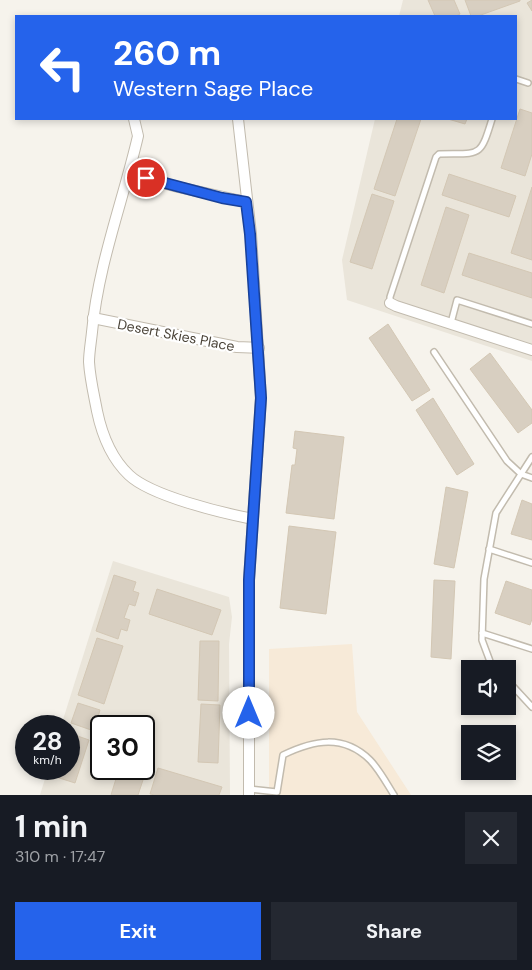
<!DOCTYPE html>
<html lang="en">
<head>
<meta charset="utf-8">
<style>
  body { margin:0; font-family:"DM Sans",sans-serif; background:#242831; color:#f1f3f6; height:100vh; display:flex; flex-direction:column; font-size:19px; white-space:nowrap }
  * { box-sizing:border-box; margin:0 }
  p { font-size:16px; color:#9ea1a6 }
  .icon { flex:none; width:28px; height:28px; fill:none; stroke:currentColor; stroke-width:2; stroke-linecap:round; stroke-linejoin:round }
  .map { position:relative; height:795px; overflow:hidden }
  .sheet { display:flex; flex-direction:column; background:#171b24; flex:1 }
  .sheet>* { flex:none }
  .guide { position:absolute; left:15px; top:15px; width:502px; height:105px; border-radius:0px; box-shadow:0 2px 8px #0003; background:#2563eb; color:#fff; overflow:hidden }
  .fabs { position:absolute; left:461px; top:660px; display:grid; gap:10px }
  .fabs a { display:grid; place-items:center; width:55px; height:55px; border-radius:0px; background:#171b24; box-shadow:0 2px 8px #0003; font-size:25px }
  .speed { position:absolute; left:15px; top:715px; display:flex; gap:10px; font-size:25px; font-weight:700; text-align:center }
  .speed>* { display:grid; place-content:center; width:65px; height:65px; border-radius:50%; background:#171b24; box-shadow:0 2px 8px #0003; line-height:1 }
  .speed small { font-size:12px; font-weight:400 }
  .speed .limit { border:2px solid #111; border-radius:8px; background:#fff; color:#111 }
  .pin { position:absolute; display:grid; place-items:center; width:42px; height:42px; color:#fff; margin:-21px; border:2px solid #fff; border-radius:50%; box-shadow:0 1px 5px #0007 }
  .me { position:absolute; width:55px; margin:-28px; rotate:0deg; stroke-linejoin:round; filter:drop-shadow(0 0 4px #0008) }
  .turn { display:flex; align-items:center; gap:18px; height:105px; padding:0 15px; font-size:22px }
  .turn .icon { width:65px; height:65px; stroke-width:2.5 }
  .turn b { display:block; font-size:35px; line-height:42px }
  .round { display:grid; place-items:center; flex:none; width:52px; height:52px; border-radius:0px; background:#242831 }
  .overview { display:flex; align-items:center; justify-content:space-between; height:85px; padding:0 15px }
  h1 { font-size:30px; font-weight:700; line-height:38px }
  .button { display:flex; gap:10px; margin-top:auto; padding:10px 15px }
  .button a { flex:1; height:58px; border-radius:0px; background:#2563eb; color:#fff; font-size:20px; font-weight:700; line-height:58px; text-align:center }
  .button a+a { background:#242831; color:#f1f3f6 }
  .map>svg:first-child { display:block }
  .residential { fill:#eae5da; fill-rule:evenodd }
  .commercial { fill:#f7ead8 }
  .building { fill:#d8cfc1; stroke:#d3c7b4 }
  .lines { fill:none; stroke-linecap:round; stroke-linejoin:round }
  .service-casing { stroke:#c2bbae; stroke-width:8 }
  .minor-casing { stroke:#c2bbae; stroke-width:12 }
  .service { stroke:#fff; stroke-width:5 }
  .minor { stroke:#fff; stroke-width:10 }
  .route-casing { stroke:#184099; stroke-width:12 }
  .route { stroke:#2563eb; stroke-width:9 }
  .labels { text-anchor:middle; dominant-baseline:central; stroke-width:4.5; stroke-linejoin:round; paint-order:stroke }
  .street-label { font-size:14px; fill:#4b4439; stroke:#fff }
</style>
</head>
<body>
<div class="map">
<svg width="532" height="795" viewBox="0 0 532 795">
  <rect width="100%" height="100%" fill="#f6f3ec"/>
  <g class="residential">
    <polygon points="403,0 532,0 532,361 347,300 342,260 375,119 516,119 516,16 399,16"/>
    <path d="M 113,561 L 229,597 L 232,617 L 229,644 L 230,795 L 40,795 L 48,769 L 69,769 L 69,726 L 61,726 ZM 101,726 L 144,726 L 144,769 L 101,769 Z"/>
  </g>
  <polygon class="commercial" points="352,644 357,712 411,795 269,795 269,649"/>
  <g class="building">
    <polygon points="428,0 454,0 460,14 456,16 435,16"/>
    <polygon points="465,0 520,0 520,1 478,16 471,16"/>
    <polygon points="532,0 532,11 527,3"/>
    <polygon points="520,109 532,113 532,154 525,176 501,168"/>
    <polygon points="397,119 421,119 395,196 374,189"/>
    <polygon points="448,119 467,119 465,124"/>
    <polygon points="449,174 516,196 509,217 442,195"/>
    <polygon points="532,187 532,260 511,253"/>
    <polygon points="372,194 394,201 372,269 350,262"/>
    <polygon points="446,207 469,215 444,293 421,285"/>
    <polygon points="469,253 532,273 532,298 462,275"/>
    <polygon points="388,324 430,390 412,401 369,338"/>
    <polygon points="490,353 532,410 532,423 518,433 470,369"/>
    <polygon points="433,398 474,464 457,475 416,410"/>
    <polygon points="295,431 344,437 334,519 286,513 292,465 295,465 297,449 293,448"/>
    <polygon points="446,487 468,492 454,568 434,564"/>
    <polygon points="522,500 532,504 532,540 511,534"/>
    <polygon points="289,526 336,532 326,614 280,608"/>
    <polygon points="114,575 136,582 133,591 139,593 135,606 129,604 124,618 130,620 127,631 121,629 118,639 96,631"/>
    <polygon points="434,580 455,581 451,659 431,657"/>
    <polygon points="506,581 532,590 532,619 530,625 495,613"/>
    <polygon points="157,589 221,610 212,635 149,614"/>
    <polygon points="97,638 123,646 104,704 78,695"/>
    <polygon points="200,641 219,641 218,701 198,700"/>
    <polygon points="78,703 100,710 94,731 71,723"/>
    <polygon points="201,704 220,705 218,763 198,762"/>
    <polygon points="69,733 89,740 75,783 53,776 56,769 69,769"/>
    <polygon points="144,763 148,765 138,795 111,795 119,769 144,769"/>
    <polygon points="158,768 222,787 219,795 155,795 150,794"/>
  </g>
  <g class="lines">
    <g class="service-casing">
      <g id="service">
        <polyline points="516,79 528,83"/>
        <path d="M 390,303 L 390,297 L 436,157 L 439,154 C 480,153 480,159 492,119"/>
        <polyline points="451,323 457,300 532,324"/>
        <polyline points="434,352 507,461 521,474 532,478"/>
        <polyline points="489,549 532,563"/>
        <polyline points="482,633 532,649"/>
        <polyline points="496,669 491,664 482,640 484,579 496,513 532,457"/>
        <polyline points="508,681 532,707"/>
        <path d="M 249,789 L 277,792 L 283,755 C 314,740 343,734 370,760 C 379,769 387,784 394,795"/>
      </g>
    </g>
    <g class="minor-casing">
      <g id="minor">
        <path d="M 134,119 L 138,136 C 123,201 98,265 92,332 C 91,342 89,353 89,362 C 90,379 94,395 97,411 C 102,435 111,458 129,475 C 151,496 222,513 253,519"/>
        <polyline points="238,119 251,234 261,398 249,580 249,795"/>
        <polyline points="129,174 178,187 246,202"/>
        <polyline points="390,303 396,306 532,350"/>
        <polyline points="93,318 237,347 259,348"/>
      </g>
    </g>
    <use href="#service" class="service"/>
    <use href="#minor" class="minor"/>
  </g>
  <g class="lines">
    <g class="route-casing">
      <polyline id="route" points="146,178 222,198 246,202 250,234 261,398 249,580 249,713"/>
    </g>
    <use href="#route" class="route"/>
  </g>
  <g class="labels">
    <g class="street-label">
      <text transform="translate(176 335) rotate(11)">Desert Skies Place</text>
    </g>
  </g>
</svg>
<div class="fabs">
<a><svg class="icon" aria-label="sound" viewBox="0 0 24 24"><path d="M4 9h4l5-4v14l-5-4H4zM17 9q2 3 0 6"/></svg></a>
<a><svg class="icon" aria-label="layers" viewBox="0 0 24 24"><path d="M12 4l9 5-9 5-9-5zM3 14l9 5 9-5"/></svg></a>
</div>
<div class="speed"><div>28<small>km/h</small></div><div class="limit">30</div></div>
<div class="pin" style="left:146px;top:178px;background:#d93025"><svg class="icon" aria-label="arrive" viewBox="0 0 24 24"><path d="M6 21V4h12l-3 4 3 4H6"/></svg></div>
<svg class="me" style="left:249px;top:713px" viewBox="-20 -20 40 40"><circle r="19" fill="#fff"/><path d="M0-13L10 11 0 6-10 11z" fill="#2563eb"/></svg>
<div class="guide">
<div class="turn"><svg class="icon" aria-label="left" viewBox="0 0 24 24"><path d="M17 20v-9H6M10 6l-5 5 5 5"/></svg><div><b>260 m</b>Western Sage Place</div></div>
</div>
</div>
<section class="sheet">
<div class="overview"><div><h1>1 min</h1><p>310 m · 17:47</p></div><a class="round"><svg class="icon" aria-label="close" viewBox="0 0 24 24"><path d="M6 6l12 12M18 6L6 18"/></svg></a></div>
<div class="button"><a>Exit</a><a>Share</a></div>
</section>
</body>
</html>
